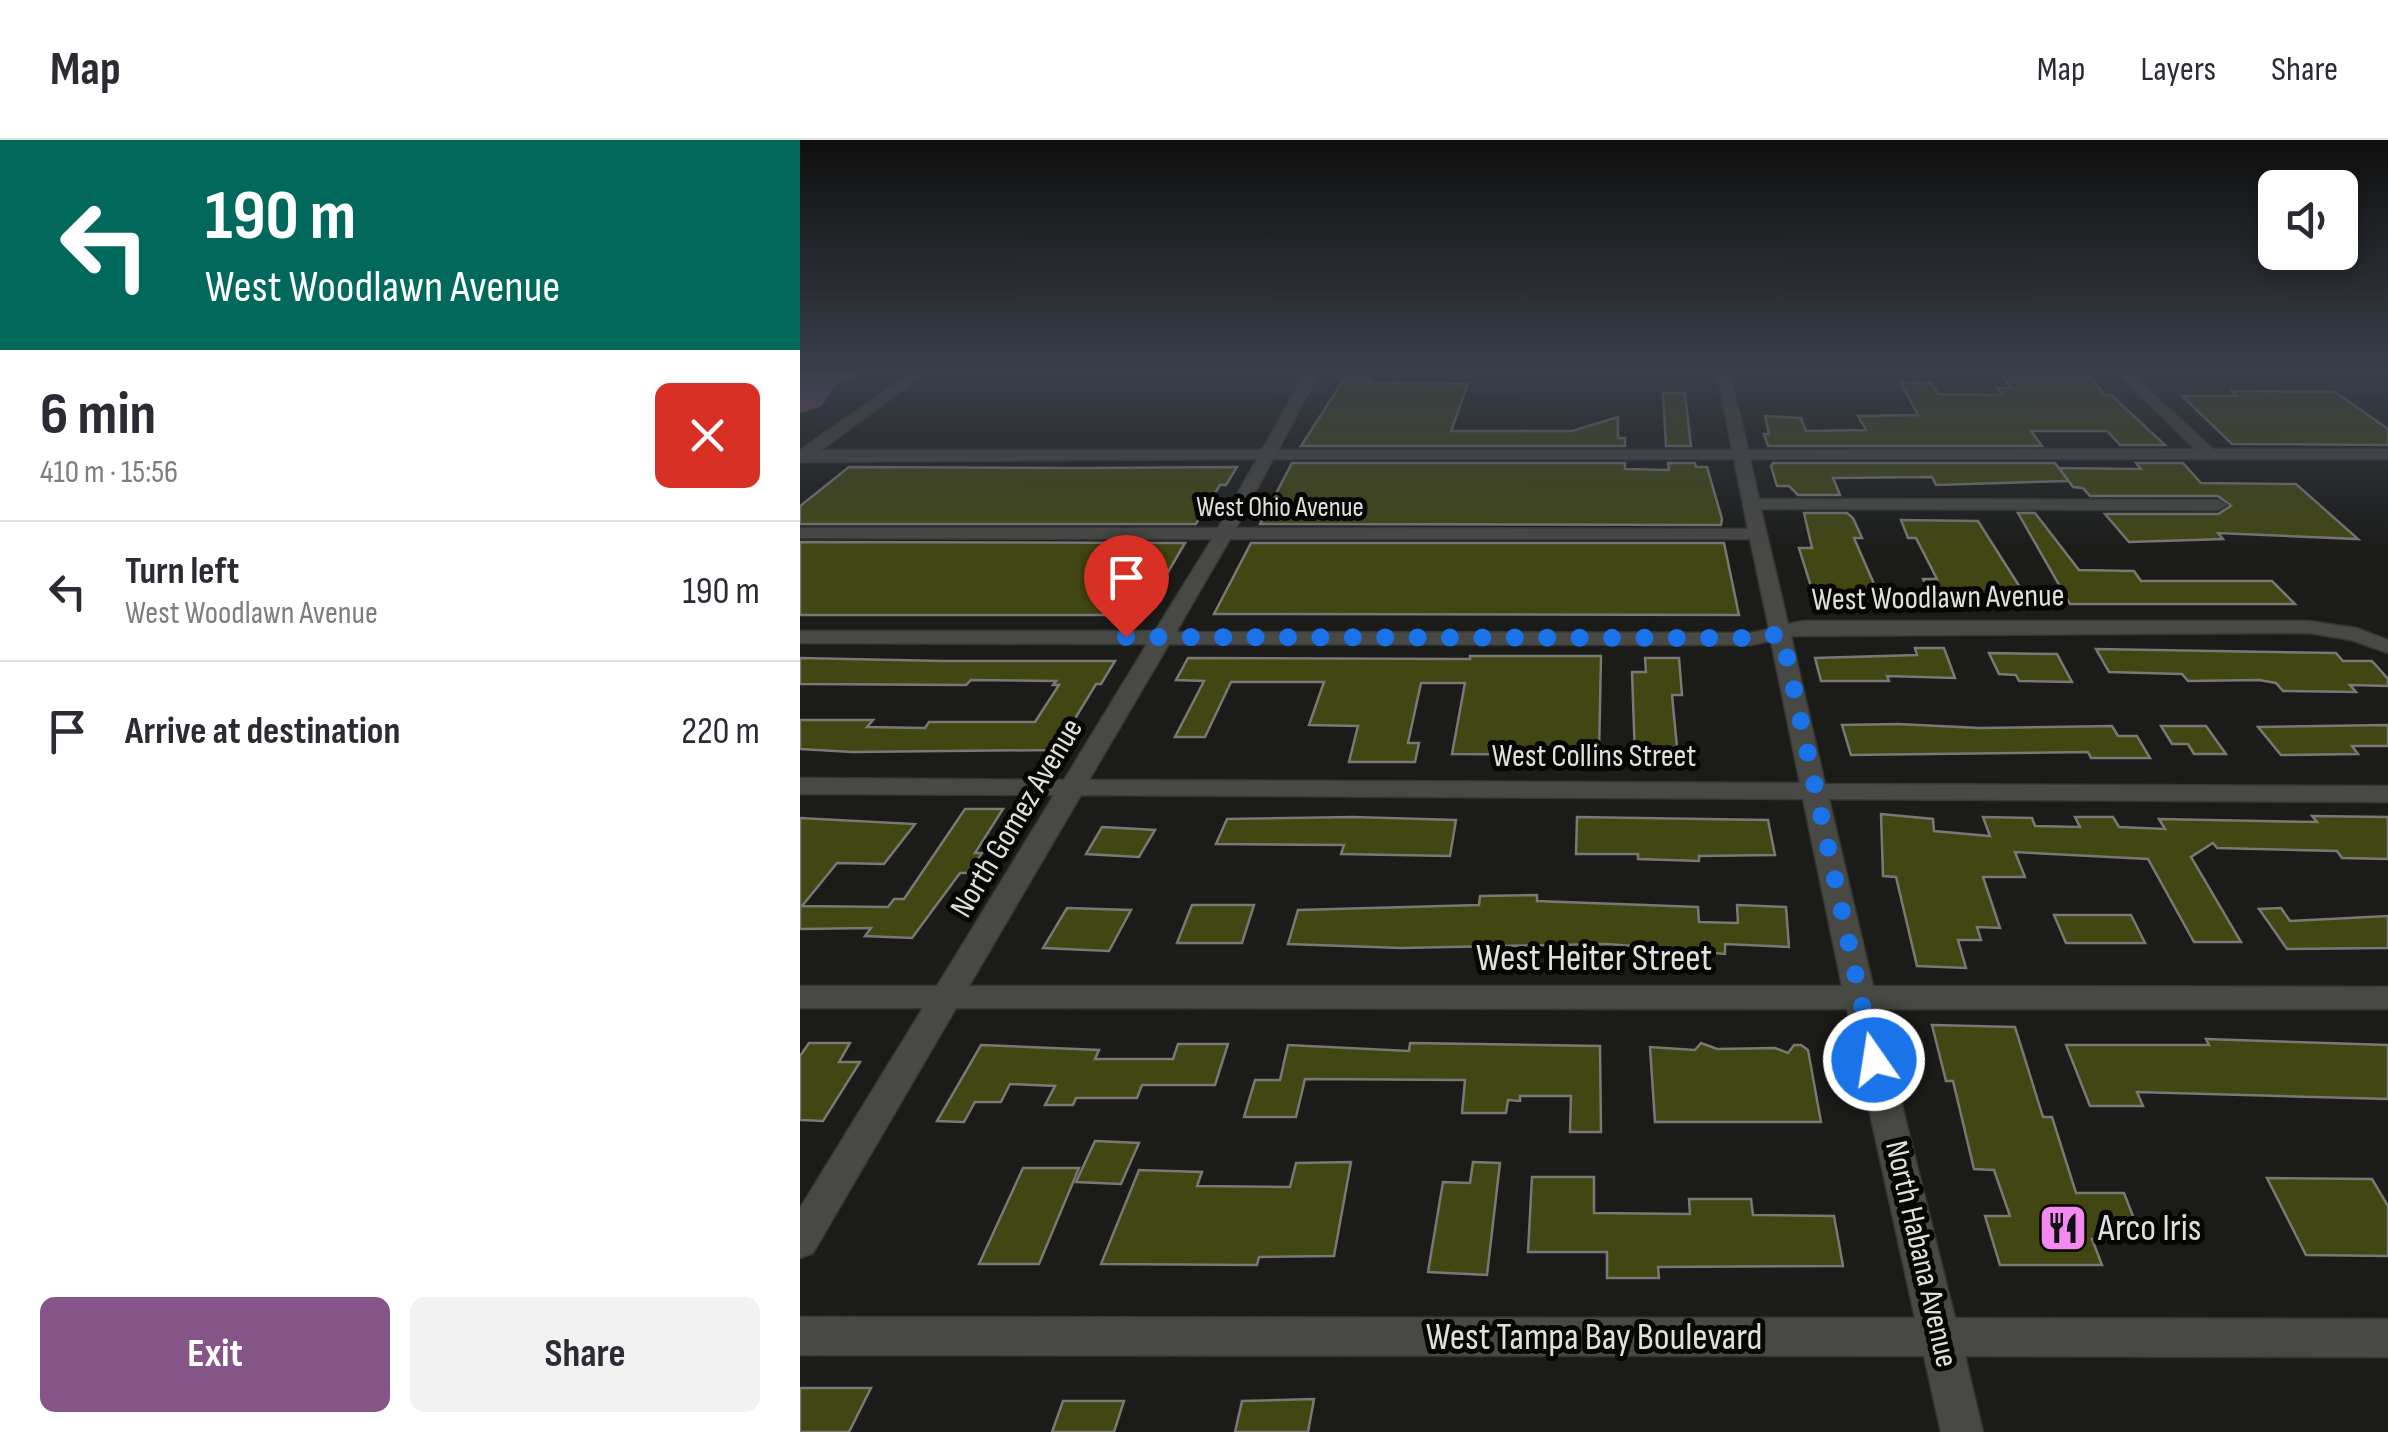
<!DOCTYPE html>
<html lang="en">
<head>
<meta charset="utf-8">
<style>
  body { margin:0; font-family:"Sofia Sans Condensed",sans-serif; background:#f2f2f3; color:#2b2b33; height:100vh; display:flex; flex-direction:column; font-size:38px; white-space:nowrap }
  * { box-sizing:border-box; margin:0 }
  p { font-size:32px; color:#7c7c81 }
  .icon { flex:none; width:55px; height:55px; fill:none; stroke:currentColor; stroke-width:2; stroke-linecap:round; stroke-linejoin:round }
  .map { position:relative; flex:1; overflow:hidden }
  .panel { display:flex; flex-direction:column; background:#fff; width:800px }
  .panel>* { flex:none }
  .banner { background:#00695c; color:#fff; overflow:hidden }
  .fabs { position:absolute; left:1458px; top:30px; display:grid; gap:20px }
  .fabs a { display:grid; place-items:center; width:100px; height:100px; border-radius:15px; background:#fff; box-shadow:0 5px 15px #0003; font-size:50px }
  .pin { position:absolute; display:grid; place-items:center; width:85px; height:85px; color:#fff; margin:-102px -42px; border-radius:50% 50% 50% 0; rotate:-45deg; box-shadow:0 0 10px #0007 }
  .pin .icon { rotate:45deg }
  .me { position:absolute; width:110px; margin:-55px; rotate:347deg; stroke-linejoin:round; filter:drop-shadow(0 0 8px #0008) }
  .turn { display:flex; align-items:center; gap:35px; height:210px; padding:0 40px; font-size:45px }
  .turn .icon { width:130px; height:130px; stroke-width:2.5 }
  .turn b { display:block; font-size:70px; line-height:85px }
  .round { display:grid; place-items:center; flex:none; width:105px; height:105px; border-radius:15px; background:#f2f2f3 }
  .summary { display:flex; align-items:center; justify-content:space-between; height:170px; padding:0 40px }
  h1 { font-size:60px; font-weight:700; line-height:75px }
  .cta { display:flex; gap:20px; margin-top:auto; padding:20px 40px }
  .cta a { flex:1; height:115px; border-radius:15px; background:#855588; color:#fff; font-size:40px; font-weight:700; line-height:115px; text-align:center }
  .cta a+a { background:#f2f2f3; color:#2b2b33 }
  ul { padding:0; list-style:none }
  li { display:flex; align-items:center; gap:30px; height:140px; padding:0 40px; border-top:2px solid #e1e1e2 }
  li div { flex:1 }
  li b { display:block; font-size:38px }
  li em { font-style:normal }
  header { display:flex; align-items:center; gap:60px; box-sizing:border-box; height:140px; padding:0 50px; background:#fff; border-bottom:2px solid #e1e1e2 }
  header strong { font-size:48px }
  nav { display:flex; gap:55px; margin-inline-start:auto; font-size:35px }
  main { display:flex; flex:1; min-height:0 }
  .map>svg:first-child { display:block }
  .water { fill:#7b4b79 }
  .building { fill:#424612; stroke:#787975; stroke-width:2.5 }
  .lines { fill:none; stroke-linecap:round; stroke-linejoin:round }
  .minor-casing { stroke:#363635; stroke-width:3 }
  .minor { fill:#484845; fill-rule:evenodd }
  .route { stroke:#1a73e8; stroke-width:18; stroke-dasharray:0 32.4 }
  .labels { text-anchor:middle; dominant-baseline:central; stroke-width:10; stroke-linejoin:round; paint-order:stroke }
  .far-street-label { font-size:28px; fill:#e0e0de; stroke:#060605 }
  .street-label { font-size:32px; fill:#e0e0de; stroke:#060605 }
  .near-street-label { font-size:38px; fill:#e0e0de; stroke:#060605 }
  .near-poi-label { font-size:38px; fill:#e0e0de; stroke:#060605; text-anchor:start }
</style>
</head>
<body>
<header>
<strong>Map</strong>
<nav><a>Map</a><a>Layers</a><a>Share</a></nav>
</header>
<main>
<section class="panel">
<div class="banner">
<div class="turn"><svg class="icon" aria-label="left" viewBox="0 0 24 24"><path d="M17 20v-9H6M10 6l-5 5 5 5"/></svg><div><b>190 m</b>West Woodlawn Avenue</div></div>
</div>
<div class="summary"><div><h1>6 min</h1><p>410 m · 15:56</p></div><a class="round" style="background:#d93025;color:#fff"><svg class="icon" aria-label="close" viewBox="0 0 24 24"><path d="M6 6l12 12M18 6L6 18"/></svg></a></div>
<ul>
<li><svg class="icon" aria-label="left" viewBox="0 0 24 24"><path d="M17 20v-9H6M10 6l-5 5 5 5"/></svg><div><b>Turn left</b><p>West Woodlawn Avenue</p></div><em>190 m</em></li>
<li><svg class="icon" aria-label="arrive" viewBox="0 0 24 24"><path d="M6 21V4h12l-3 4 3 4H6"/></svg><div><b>Arrive at destination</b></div><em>220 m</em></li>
</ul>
<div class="cta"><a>Exit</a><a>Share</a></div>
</section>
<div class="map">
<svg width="1588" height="1292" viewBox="0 0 1588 1292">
  <rect width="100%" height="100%" fill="#1b1b19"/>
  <polygon class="water" points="0,233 62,233 35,246 21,267 0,273"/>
  <g class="building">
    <polygon points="546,236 571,237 568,242 668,244 651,291 772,291 818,277 818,298 825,298 825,306 501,306"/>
    <polygon points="1202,236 1290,237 1305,255 1311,255 1365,305 1320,305 1307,291 1231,291 1242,306 968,306 964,294 969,294 965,276 1001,278 1006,291 1066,290 1058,276 1118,275 1100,242 1131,243 1138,254 1202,255 1197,248 1211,248"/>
    <polygon points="1432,251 1535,252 1588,289 1588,305 1432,304 1382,256 1437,256"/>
    <polygon points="863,253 885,253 891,306 866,306"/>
    <polygon points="492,323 825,323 825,329 869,330 868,323 895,323 896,327 907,327 922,379 921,385 460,384"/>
    <polygon points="973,323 1255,323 1269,341 1136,345 1132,337 1033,338 1040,355 998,355 989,346 977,346 971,326"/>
    <polygon points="1336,323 1383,323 1401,343 1496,344 1558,399 1418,393 1423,399 1329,402 1305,374 1418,374 1431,366 1418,356 1290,356 1283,348 1273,347 1259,328 1341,329"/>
    <polygon points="49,327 283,328 437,327 426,345 420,345 396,384 0,384 0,366"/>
    <polygon points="1004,373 1047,373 1053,378 1062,398 1054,398 1074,444 1042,463 1013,453 999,408 1012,408"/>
    <polygon points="1218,373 1235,373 1279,430 1334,431 1341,441 1472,441 1495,464 1270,464"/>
    <polygon points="1101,380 1178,381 1230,463 1163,464 1160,458 1132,459 1123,439 1137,439 1116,398 1108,398"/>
    <polygon points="0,402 385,403 343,475 0,475"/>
    <polygon points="451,403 924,403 939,475 414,474"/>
    <polygon points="1115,508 1144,508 1155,538 1087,536 1089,541 1021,541 1015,518 1117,515"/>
    <polygon points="1296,509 1536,513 1543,521 1572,521 1588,539 1588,546 1550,545 1556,552 1483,551 1476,543 1459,540 1388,541 1382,534 1309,532"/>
    <polygon points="1189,513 1257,514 1272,542 1219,541 1216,535 1199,534"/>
    <polygon points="670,516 801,516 799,615 652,614 665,543 621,543 608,603 619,603 615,622 549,622 558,586 509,585 524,542 431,542 405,597 375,597 404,541 376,540 388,518 670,519"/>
    <polygon points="0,518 144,521 315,521 301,544 296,544 256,610 52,612 0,609 0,580 73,580 67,587 125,588 129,582 235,582 259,545 253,545 256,541 171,540 166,545 0,544"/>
    <polygon points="845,518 879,518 882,555 872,555 878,618 835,618 832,532 846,532"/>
    <polygon points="1098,584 1180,588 1312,586 1318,596 1337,596 1350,618 1291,618 1288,612 1051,615 1042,585"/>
    <polygon points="1588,585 1588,606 1552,606 1558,614 1481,615 1458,587"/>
    <polygon points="1361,586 1406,586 1426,614 1394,614 1388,604 1372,604"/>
    <polygon points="165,669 203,669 175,713 182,713 169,733 160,733 112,798 65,796 71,788 0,789 0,678 115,684 84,724 37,723 2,766 88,767 94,759 104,759"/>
    <polygon points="1081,674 1133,679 1134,691 1190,696 1183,677 1232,678 1235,686 1280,687 1275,677 1313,677 1319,687 1365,689 1359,679 1517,682 1512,676 1588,677 1588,719 1542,718 1537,711 1417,708 1413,703 1391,717 1441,802 1394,802 1348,719 1215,712 1225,737 1183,737 1200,788 1177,787 1181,800 1158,800 1166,828 1117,826 1096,737 1083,736"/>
    <polygon points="553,677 656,680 650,716 541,714 544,705 416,704 427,679"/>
    <polygon points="777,677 968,680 975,715 899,716 899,721 838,719 838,714 776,714"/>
    <polygon points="302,687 355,690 339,717 286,714"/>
    <polygon points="737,755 737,761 898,767 899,782 938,783 937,765 986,767 989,807 925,804 925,814 808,804 601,808 488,804 498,770 679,765 680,756"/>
    <polygon points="392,765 454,765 442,803 377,803"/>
    <polygon points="267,768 331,770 309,811 243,808"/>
    <polygon points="1481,768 1490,781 1588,776 1588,808 1487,809 1459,769"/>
    <polygon points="1254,775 1331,775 1345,803 1266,803"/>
    <polygon points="1132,885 1215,887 1243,977 1252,977 1276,1053 1324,1053 1342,1099 1292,1099 1302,1125 1200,1125 1185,1076 1210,1076 1194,1030 1174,1029 1153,941 1146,941"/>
    <polygon points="1406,899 1588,905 1588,959 1337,952 1343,966 1290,966 1266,905 1409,905"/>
    <polygon points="9,903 50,903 39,922 60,922 23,981 0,980 0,916"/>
    <polygon points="610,903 800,906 801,992 770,992 771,956 720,956 720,961 708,960 706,973 662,973 665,940 505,939 496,977 444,977 455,940 480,940 488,905 609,911"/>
    <polygon points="901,903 917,909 975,908 988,913 994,905 1001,905 1008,910 1021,982 855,982 850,907 895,910"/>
    <polygon points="378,904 428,904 415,945 342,945 337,958 276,958 273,965 245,965 255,946 210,944 201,962 175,962 164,982 137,981 181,905 299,910 295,919 373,919"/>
    <polygon points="295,1001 339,1003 321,1044 276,1042"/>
    <polygon points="551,1022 534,1116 459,1117 457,1125 301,1124 339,1030 402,1032 397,1046 490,1047 496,1023"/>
    <polygon points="673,1022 700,1023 687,1135 628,1132 643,1042 670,1043"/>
    <polygon points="223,1028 279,1028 239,1124 179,1124"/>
    <polygon points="732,1037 794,1037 794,1073 890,1074 889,1059 951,1059 953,1075 1034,1076 1043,1126 858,1127 859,1138 807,1138 807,1112 728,1112"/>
    <polygon points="1467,1038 1572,1039 1588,1066 1588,1116 1506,1115"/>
    <polygon points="0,1248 71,1248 49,1292 0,1292"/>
    <polygon points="514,1259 508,1292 435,1292 442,1261"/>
    <polygon points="263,1261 324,1261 314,1292 252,1292"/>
  </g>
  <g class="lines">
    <g class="minor-casing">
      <path id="minor" d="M 111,233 L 126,233 L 21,310 L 462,310 L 506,233 L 519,233 L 478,310 L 932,310 L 917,233 L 930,233 L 948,310 L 1395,309 L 1317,233 L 1330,233 L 1413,309 L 1588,309 L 1588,319 L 950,319 L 959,359 L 1418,360 L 1427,365 L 1418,370 L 961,369 L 988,484 L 1003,481 L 1509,481 L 1556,488 L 1588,500 L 1588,513 L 1551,500 L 1509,493 L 991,496 L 1025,644 L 1588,646 L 1588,662 L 1029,659 L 1073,846 L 1588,847 L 1588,869 L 1078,869 L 1155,1178 L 1588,1179 L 1588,1217 L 1165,1216 L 1183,1292 L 1141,1292 L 1124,1216 L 0,1215 L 0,1177 L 1115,1178 L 1047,869 L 156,868 L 13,1113 L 0,1118 L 0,1068 L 123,868 L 0,868 L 0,846 L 137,846 L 254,655 L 0,654 L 0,638 L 264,640 L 347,504 L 0,503 L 0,491 L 355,491 L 412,399 L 0,398 L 0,388 L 418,388 L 457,319 L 0,322 L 0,310 ZM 473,319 L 934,319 L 948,389 L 436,388 ZM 430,399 L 950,399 L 969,489 L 951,493 L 376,492 ZM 971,501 L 1000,643 L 289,640 L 369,504 L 951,505 ZM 281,655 L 1003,659 L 1042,846 L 169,846 Z"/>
    </g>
    <use href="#minor" class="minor"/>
  </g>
  <linearGradient id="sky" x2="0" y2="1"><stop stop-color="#0f0f0e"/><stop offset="0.56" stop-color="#393f49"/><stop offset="1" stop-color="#393f49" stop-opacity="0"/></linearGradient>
  <rect width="1588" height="413" fill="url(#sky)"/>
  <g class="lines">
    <polyline class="route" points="326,497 951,498 982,494 1074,920"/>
  </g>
  <defs>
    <g id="restaurant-square" transform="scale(2.5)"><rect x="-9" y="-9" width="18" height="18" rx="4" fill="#f489f0" stroke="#060605"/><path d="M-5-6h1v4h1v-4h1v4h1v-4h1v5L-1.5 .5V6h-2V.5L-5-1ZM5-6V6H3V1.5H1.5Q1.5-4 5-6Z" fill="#111"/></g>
  </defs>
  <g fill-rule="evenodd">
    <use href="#restaurant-square" x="1263" y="1088"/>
  </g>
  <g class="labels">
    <g class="far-street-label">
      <text x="480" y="367">West Ohio Avenue</text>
    </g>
    <g class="street-label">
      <text transform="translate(1138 458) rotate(-1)">West Woodlawn Avenue</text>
      <text x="794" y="616">West Collins Street</text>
      <text transform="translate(217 678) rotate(-59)">North Gomez Avenue</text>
      <text transform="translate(1121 1114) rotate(77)">North Habana Avenue</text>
    </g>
    <g class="near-street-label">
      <text x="794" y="818">West Heiter Street</text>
      <text x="794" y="1197">West Tampa Bay Boulevard</text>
    </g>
    <g class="near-poi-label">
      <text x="1298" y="1088">Arco Iris</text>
    </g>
  </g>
</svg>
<div class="fabs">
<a><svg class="icon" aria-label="sound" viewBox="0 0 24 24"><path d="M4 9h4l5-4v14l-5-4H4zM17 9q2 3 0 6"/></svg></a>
</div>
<div class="pin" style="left:326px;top:497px;background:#d93025"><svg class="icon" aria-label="arrive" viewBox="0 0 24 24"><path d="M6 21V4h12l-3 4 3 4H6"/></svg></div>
<svg class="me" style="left:1074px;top:920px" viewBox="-20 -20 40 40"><circle r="17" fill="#1a73e8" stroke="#fff" stroke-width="3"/><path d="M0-11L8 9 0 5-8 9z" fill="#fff"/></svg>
</div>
</main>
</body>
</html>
